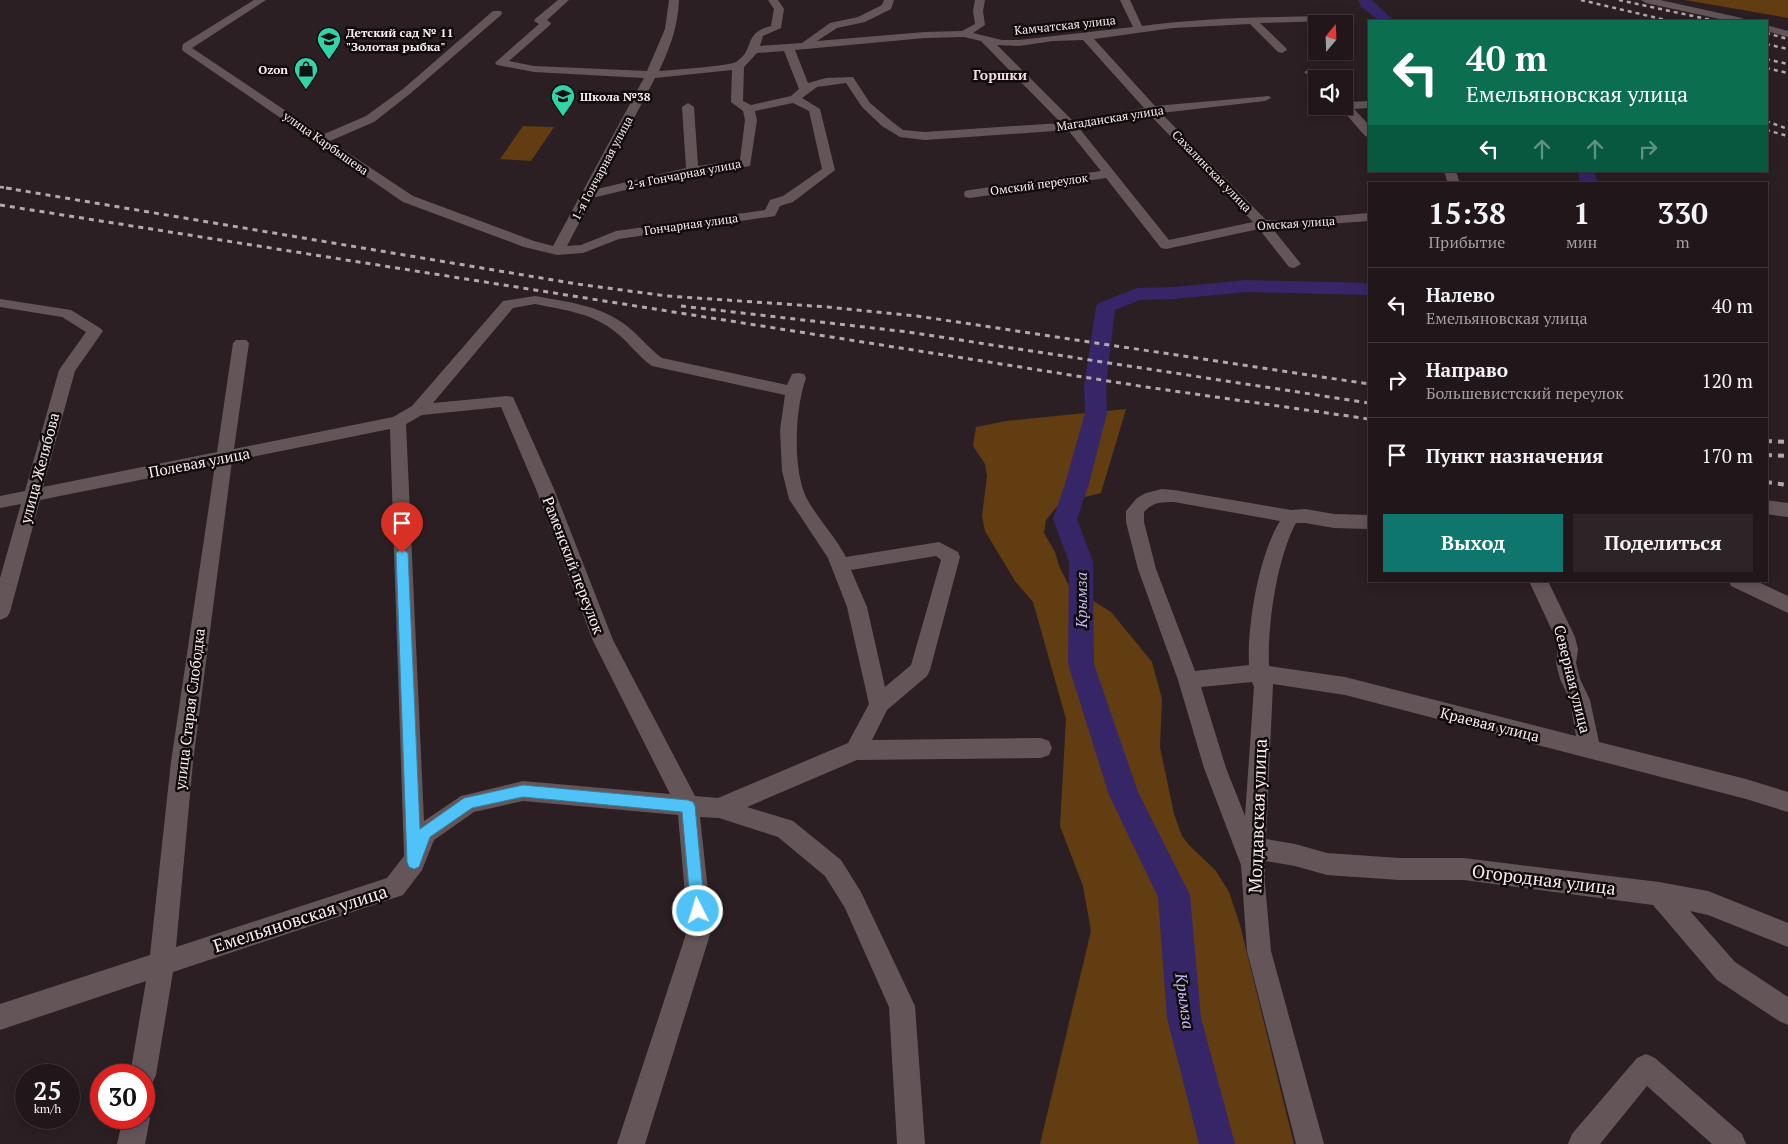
<!DOCTYPE html>
<html lang="ru">
<head>
<meta charset="utf-8">
<style>
  body { margin:0; font-family:"PT Serif",serif; background:#2d2427; color:#f1f3f6; height:100vh; display:flex; flex-direction:column; font-size:19px; white-space:nowrap }
  * { box-sizing:border-box; margin:0 }
  p { font-size:16px; color:#a29fa2 }
  .icon { flex:none; width:28px; height:28px; fill:none; stroke:currentColor; stroke-width:2; stroke-linecap:round; stroke-linejoin:round }
  .map { position:relative; flex:1; overflow:hidden }
  .drawer { position:absolute; left:1368px; top:182px; width:400px; height:400px; display:flex; flex-direction:column; background:#21171a; border-radius:0px; box-shadow:0 2px 12px #0003,0 0 0 1px #3e3639 }
  .drawer>* { flex:none }
  .guide { position:absolute; left:1368px; top:20px; width:400px; height:152px; border-radius:0px; box-shadow:0 2px 12px #0003,0 0 0 1px #3e3639; background:#0b6e4f; color:#fff; overflow:hidden }
  .needle { width:32px; rotate:19deg }
  .fabs { position:absolute; left:1308px; top:15px; display:grid; gap:10px }
  .fabs a { display:grid; place-items:center; width:45px; height:45px; border-radius:0px; background:#21171a; box-shadow:0 2px 12px #0003,0 0 0 1px #3e3639; font-size:25px }
  .speed { position:absolute; left:15px; top:1064px; display:flex; gap:10px; font-size:25px; font-weight:700; text-align:center }
  .speed>* { display:grid; place-content:center; width:65px; height:65px; border-radius:50%; background:#21171a; box-shadow:0 2px 12px #0003,0 0 0 1px #3e3639; line-height:1 }
  .speed small { font-size:12px; font-weight:400 }
  .speed .limit { border:8px solid #d22; background:#fff; color:#111 }
  .pin { position:absolute; display:grid; place-items:center; width:42px; height:42px; color:#fff; margin:-51px -21px; border-radius:50% 50% 50% 0; rotate:-45deg; box-shadow:0 0 5px #0007 }
  .pin .icon { rotate:45deg }
  .me { position:absolute; width:55px; margin:-28px; rotate:355deg; stroke-linejoin:round; filter:drop-shadow(0 0 4px #0008) }
  .turn { display:flex; align-items:center; gap:18px; height:105px; padding:0 15px; font-size:22px }
  .turn .icon { width:65px; height:65px; stroke-width:2.5 }
  .turn b { display:block; font-size:35px; line-height:42px }
  .lanes { display:flex; align-items:center; height:48px; padding:0 15px; background:#0003; justify-content:center; gap:25px; direction:ltr }
  .lanes .off { opacity:.35 }
  .eta { display:flex; justify-content:space-evenly; align-items:center; height:85px; text-align:center }
  .eta b { font-size:30px; font-weight:700; line-height:35px }
  .button { display:flex; gap:10px; margin-top:auto; padding:10px 15px }
  .button a { flex:1; height:58px; border-radius:0px; background:#0f766e; color:#fff; font-size:20px; font-weight:700; line-height:58px; text-align:center }
  .button a+a { background:#2d2427; color:#f1f3f6 }
  ul { padding:0; list-style:none }
  li { display:flex; align-items:center; gap:15px; height:75px; padding:0 15px; border-top:1px solid #3e3639 }
  li div { flex:1 }
  li b { display:block; font-size:19px }
  li em { font-style:normal }
  .map>svg:first-child { display:block }
  .green { fill:#613d11 }
  .lines { fill:none; stroke-linecap:round; stroke-linejoin:round }
  .river { fill:#362667; fill-rule:evenodd }
  .minor { fill:#645559; fill-rule:evenodd }
  .rail-far2 { stroke:#b3a8ab; stroke-width:2.5; stroke-dasharray:4 4; stroke-linecap:butt }
  .rail-far1 { stroke:#b3a8ab; stroke-width:3; stroke-dasharray:5 5; stroke-linecap:butt }
  .rail { stroke:#b3a8ab; stroke-width:4; stroke-dasharray:6 6; stroke-linecap:butt }
  .route { fill:#4fc3f7; stroke:#337fa1 }
  .labels { text-anchor:middle; dominant-baseline:central; stroke-width:5; stroke-linejoin:round; paint-order:stroke }
  .far-street-label { font-size:12px; fill:#f8eef1; stroke:#110b0c }
  .far-poi-label { font-size:12px; font-weight:bold; fill:#f8eef1; stroke:#110b0c; text-anchor:start }
  .far-neighbourhood-label { font-size:14px; font-weight:bold; fill:#efdce2; stroke:#110b0c }
  .street-label { font-size:15px; fill:#f8eef1; stroke:#110b0c }
  .water-label { font-size:16px; font-style:italic; fill:#c0b8f3; stroke:#110b0c }
  .near-street-label { font-size:18px; fill:#f8eef1; stroke:#110b0c }
</style>
</head>
<body>
<div class="map">
<svg width="1788" height="1144" viewBox="0 0 1788 1144">
  <rect width="100%" height="100%" fill="#2c1f23"/>
  <g class="green">
    <polygon points="1685,0 1788,0 1788,18"/>
    <polygon points="523,126 554,127 531,161 500,159"/>
    <polygon points="1126,409 1101,493 1060,503 1046,520 1044,533 1055,552 1059,566 1069,586 1111,612 1152,662 1162,699 1160,747 1174,814 1182,836 1189,845 1216,871 1229,892 1240,925 1294,1144 1040,1144 1091,931 1083,886 1060,826 1066,719 1033,602 1015,581 985,531 982,516 987,476 985,464 973,446 976,427 1006,421"/>
  </g>
  <g class="lines">
    <g class="river">
      <polygon points="1358,0 1372,0 1394,21 1379,21 1361,6"/>
      <polygon points="1578,171 1594,171 1598,184 1580,184"/>
      <polygon points="1246,280 1369,283 1369,295 1246,292 1173,299 1140,300 1115,310 1106,385 1107,413 1089,484 1077,519 1093,562 1094,664 1138,792 1190,895 1201,1018 1235,1144 1199,1144 1167,1018 1158,897 1109,795 1068,664 1069,562 1053,519 1065,484 1085,413 1084,385 1096,307 1099,303 1137,288 1173,287"/>
    </g>
    <g class="minor">
      <path d="M 254,0 L 266,0 L 192,48 L 322,135 L 366,116 L 403,89 L 493,11 L 501,11 L 502,13 L 501,15 L 411,93 L 374,122 L 330,141 L 413,196 L 534,241 L 553,246 L 644,78 L 534,72 L 497,65 L 495,63 L 497,61 L 539,24 L 534,21 L 535,19 L 558,0 L 569,0 L 547,20 L 551,23 L 550,25 L 509,61 L 534,66 L 647,71 L 665,29 L 669,0 L 679,0 C 678,26 670,48 659,71 C 671,70 729,66 736,62 C 756,49 742,33 771,26 L 774,9 L 768,0 L 778,0 L 784,9 L 781,28 L 763,36 L 760,46 L 802,43 L 830,23 L 858,17 L 882,5 L 884,0 L 894,0 L 891,9 L 865,22 L 837,28 L 817,41 L 925,32 L 962,31 L 975,24 L 973,11 L 975,0 L 985,0 L 983,11 L 985,25 L 973,33 L 1002,40 L 1019,40 L 1133,27 L 1120,0 L 1130,0 L 1142,26 C 1204,18 1265,17 1327,16 L 1331,17 L 1332,19 L 1331,21 L 1260,23 L 1286,48 L 1287,50 L 1282,53 L 1278,52 L 1250,24 L 1173,28 L 1094,39 L 1155,106 L 1269,96 L 1271,98 L 1265,101 L 1161,113 L 1266,220 L 1289,220 L 1369,213 L 1369,221 L 1272,228 L 1301,264 L 1294,268 L 1289,267 L 1259,229 L 1166,249 L 1161,248 L 1106,178 L 970,198 L 965,197 L 964,194 L 965,191 L 970,190 L 1101,171 L 1068,130 L 925,140 L 900,137 L 882,126 L 862,107 L 846,83 L 817,87 L 802,98 L 820,109 L 835,170 L 793,202 L 780,206 L 775,216 L 619,239 L 583,253 L 557,255 L 524,247 L 403,202 L 183,51 L 182,49 L 183,44 ZM 964,37 L 981,41 L 1061,123 L 925,132 L 903,130 L 890,120 L 870,103 L 853,77 L 826,78 L 808,83 L 795,50 L 925,38 ZM 1083,40 L 1144,108 L 1074,122 L 997,45 L 1019,46 L 1053,41 ZM 784,51 L 799,89 L 791,96 L 751,105 L 743,101 L 744,67 L 757,53 ZM 732,70 L 731,102 L 743,111 L 745,120 L 740,160 L 698,166 L 694,107 L 688,103 L 682,107 L 686,168 L 597,189 L 655,78 ZM 793,103 L 809,111 L 822,169 L 783,196 L 770,200 L 765,210 L 616,231 L 581,245 L 567,246 L 592,198 L 684,176 L 750,166 L 757,120 L 755,111 ZM 1149,114 L 1252,221 L 1253,222 L 1169,240 L 1079,128 Z"/>
      <polygon points="1641,0 1660,0 1742,18 1747,21 1729,21 1646,3"/>
      <polygon points="1766,25 1788,31 1788,37 1766,31"/>
      <polygon points="1310,69 1314,70 1322,79 1316,79 1316,82 1304,72"/>
      <polygon points="1344,101 1349,102 1369,101 1369,108 1354,109 1369,125 1369,137 1365,136 1339,106 1344,106"/>
      <polygon points="1444,171 1456,171 1460,184 1448,184"/>
      <path d="M 535,296 C 568,302 600,305 627,326 C 640,336 649,349 662,358 L 787,385 L 792,374 L 798,373 L 804,374 L 806,378 C 795,408 792,470 807,499 C 818,519 835,536 846,557 L 939,542 L 958,552 L 960,557 L 930,670 L 927,676 L 887,710 L 872,740 L 1041,738 L 1049,741 L 1052,748 L 1049,755 L 1041,758 L 857,760 L 747,807 L 793,821 L 841,860 L 861,892 L 915,1006 L 925,1144 L 897,1144 L 889,1007 L 845,908 L 825,876 L 778,837 L 719,818 L 700,817 L 712,928 L 645,1144 L 617,1144 L 688,928 L 678,815 L 523,801 L 474,812 L 434,840 L 422,870 L 403,895 L 173,972 L 156,1075 L 152,1084 L 144,1088 L 144,1075 L 130,1075 L 146,981 L 0,1030 L 0,1004 L 150,955 L 171,762 L 215,465 L 40,500 L 10,612 L 7,617 L 0,620 L 0,578 L 21,504 L 0,508 L 0,496 L 25,491 L 59,370 L 86,332 L 62,317 L 0,307 L 0,299 L 71,310 L 100,328 L 103,331 L 75,371 L 43,487 L 217,452 L 233,343 L 236,340 L 246,340 L 249,343 L 234,449 L 393,417 L 412,406 L 503,301 ZM 535,304 C 564,310 594,313 618,334 C 630,344 638,356 652,366 L 785,395 L 780,430 L 782,471 L 789,499 L 828,558 L 847,607 L 869,704 L 848,743 L 718,798 L 695,796 L 613,640 L 554,489 L 513,397 L 507,396 L 433,403 L 513,308 ZM 501,407 L 536,489 L 593,641 L 670,794 L 523,781 L 461,796 L 424,821 L 406,424 L 422,415 ZM 390,429 L 404,856 L 387,878 L 176,947 L 193,762 L 232,461 ZM 936,556 L 941,560 L 911,665 L 885,687 L 867,607 L 851,570 Z"/>
      <path d="M 1162,489 L 1174,490 L 1291,510 L 1305,509 L 1334,514 L 1369,515 L 1369,529 L 1334,528 L 1305,523 L 1296,523 C 1277,557 1267,627 1269,666 L 1345,677 L 1576,736 L 1570,700 L 1560,679 L 1556,663 L 1558,649 L 1555,637 L 1529,581 L 1548,581 L 1575,637 L 1578,649 L 1576,663 L 1580,679 L 1590,700 L 1599,742 L 1746,779 L 1788,792 L 1788,812 L 1746,799 L 1345,695 L 1273,684 L 1266,839 L 1295,844 L 1327,853 L 1399,858 L 1464,858 L 1659,882 L 1708,891 L 1788,923 L 1788,947 L 1708,915 L 1690,911 L 1735,962 L 1788,997 L 1788,1025 L 1779,1021 L 1717,980 L 1653,905 L 1464,880 L 1399,880 L 1327,875 L 1295,866 L 1265,861 L 1265,884 L 1271,951 L 1324,1144 L 1296,1144 L 1247,951 L 1241,865 L 1204,768 L 1178,680 L 1138,569 L 1126,522 L 1126,511 L 1137,498 L 1146,493 ZM 1174,502 L 1280,521 C 1259,555 1247,625 1249,665 L 1195,671 L 1156,569 L 1144,522 L 1144,512 C 1153,502 1161,502 1174,502 ZM 1252,682 L 1254,687 L 1245,816 L 1226,768 L 1201,687 Z"/>
      <polygon points="1766,500 1788,503 1788,517 1766,514"/>
      <polygon points="1729,581 1756,581 1788,596 1788,613 1731,586"/>
      <polygon points="1646,1054 1655,1058 1742,1134 1746,1144 1712,1144 1647,1086 1600,1144 1568,1144 1572,1134 1637,1058"/>
      <polygon points="144,1108 150,1118 145,1144 117,1144 123,1118 144,1118"/>
    </g>
    <g class="rail-far2">
      <polyline points="1581,0 1670,21"/>
      <polyline points="1619,0 1716,21"/>
      <polyline points="1766,33 1788,39"/>
      <polyline points="1766,44 1788,49"/>
      <polyline points="1766,59 1788,64"/>
      <polyline points="1766,68 1788,73"/>
      <polyline points="1766,121 1788,129"/>
      <polyline points="1766,130 1788,136"/>
      <polyline points="0,187 13,189"/>
    </g>
    <g class="rail-far1">
      <polyline points="6,188 577,284 667,296 828,307 917,316 1369,384"/>
      <polyline points="0,205 1146,387 1369,419"/>
      <polyline points="681,306 908,332 1369,403"/>
    </g>
    <g class="rail">
      <polyline points="1766,441 1788,442"/>
      <polyline points="1766,455 1788,456"/>
      <polyline points="1766,482 1788,485"/>
    </g>
  </g>
  <polygon class="route" points="402,549 408,553 420,829 464,798 523,785 688,800 693,802 695,806 705,911 703,916 698,918 693,916 691,911 682,812 523,797 472,808 430,837 419,867 414,869 409,867 407,862 396,553"/>
  <defs>
    <g id="school-pin" transform="scale(1.25)"><path d="M0 17L-7.5 6A9.5 9.5 0 1 1 7.5 6Z" fill="#31d4a9" stroke="#110b0c"/><path d="M0-5L7-2L0 1L-7-2ZM-4 1L0 2.5L4 1V4Q0 6-4 4Z" fill="#111"/></g>
    <g id="shop-pin" transform="scale(1.25)"><path d="M0 17L-7.5 6A9.5 9.5 0 1 1 7.5 6Z" fill="#31d4a9" stroke="#110b0c"/><path d="M-5-2.5h2.3a2.7 3.5 0 0 1 5.4 0H5L5.5 6h-11ZM-1.5-2.5h3a1.5 2.3 0 0 0-3 0Z" fill="#111"/></g>
  </defs>
  <g fill-rule="evenodd">
    <use href="#school-pin" x="329" y="39"/>
    <use href="#shop-pin" x="306" y="69"/>
    <use href="#school-pin" x="563" y="96"/>
  </g>
  <g class="labels">
    <g class="far-street-label">
      <text transform="translate(1065 25) rotate(-6)">Камчатская улица</text>
      <text transform="translate(1110 118) rotate(-9)">Магаданская улица</text>
      <text transform="translate(326 143) rotate(35)">улица Карбышева</text>
      <text transform="translate(602 168) rotate(-62)">1-я Гончарная улица</text>
      <text transform="translate(1212 171) rotate(46)">Сахалинская улица</text>
      <text transform="translate(684 174) rotate(-11)">2-я Гончарная улица</text>
      <text transform="translate(1039 184) rotate(-8)">Омский переулок</text>
      <text transform="translate(1296 223) rotate(-4)">Омская улица</text>
      <text transform="translate(691 224) rotate(-8)">Гончарная улица</text>
    </g>
    <g class="far-poi-label">
      <text x="346" y="32">Детский сад № 11<tspan x="346" dy="14">"Золотая рыбка"</tspan></text>
      <text x="288" y="69" text-anchor="end">Ozon</text>
      <text x="580" y="96">Школа №38</text>
    </g>
    <g class="far-neighbourhood-label">
      <text x="1000" y="74">Горшки</text>
    </g>
    <g class="street-label">
      <text transform="translate(199 462) rotate(-11)">Полевая улица</text>
      <text transform="translate(39 468) rotate(-75)">улица Желябова</text>
      <text transform="translate(574 565) rotate(69)">Раменский переулок</text>
      <text transform="translate(1573 679) rotate(76)">Северная улица</text>
      <text transform="translate(189 709) rotate(-83)">улица Старая Слободка</text>
      <text transform="translate(1490 724) rotate(14)">Краевая улица</text>
    </g>
    <g class="water-label">
      <text transform="translate(1081 600) rotate(-90)">Крымза</text>
      <text transform="translate(1185 1001) rotate(82)">Крымза</text>
    </g>
    <g class="near-street-label">
      <text transform="translate(1257 816) rotate(-88)">Молдавская улица</text>
      <text transform="translate(1544 879) rotate(7)">Огородная улица</text>
      <text transform="translate(300 918) rotate(-18)">Емельяновская улица</text>
    </g>
  </g>
</svg>
<div class="fabs">
<a><svg class="needle" viewBox="-14 -14 28 28"><path d="M0-13l5 13h-10z" fill="#e53935"/><path d="M0 13l5-13h-10z" fill="#a29fa2"/></svg></a>
<a><svg class="icon" aria-label="sound" viewBox="0 0 24 24"><path d="M4 9h4l5-4v14l-5-4H4zM17 9q2 3 0 6"/></svg></a>
</div>
<div class="speed"><div>25<small>km/h</small></div><div class="limit">30</div></div>
<div class="pin" style="left:402px;top:553px;background:#d93025"><svg class="icon" aria-label="arrive" viewBox="0 0 24 24"><path d="M6 21V4h12l-3 4 3 4H6"/></svg></div>
<svg class="me" style="left:698px;top:911px" viewBox="-20 -20 40 40"><circle r="17" fill="#4fc3f7" stroke="#fff" stroke-width="3"/><path d="M0-11L8 9 0 5-8 9z" fill="#fff"/></svg>
<div class="guide">
<div class="turn"><svg class="icon" aria-label="left" viewBox="0 0 24 24"><path d="M17 20v-9H6M10 6l-5 5 5 5"/></svg><div><b>40 m</b>Емельяновская улица</div></div>
<div class="lanes"><svg class="icon" aria-label="left" viewBox="0 0 24 24"><path d="M17 20v-9H6M10 6l-5 5 5 5"/></svg><svg class="icon off" aria-label="ahead" viewBox="0 0 24 24"><path d="M12 20V5M6 11l6-6 6 6"/></svg><svg class="icon off" aria-label="ahead" viewBox="0 0 24 24"><path d="M12 20V5M6 11l6-6 6 6"/></svg><svg class="icon off" aria-label="right" viewBox="0 0 24 24"><path d="M7 20v-9h11M14 6l5 5-5 5"/></svg></div>
</div>
<section class="drawer">
<div class="eta">
<div><b>15:38</b><p>Прибытие</p></div>
<div><b>1</b><p>мин</p></div>
<div><b>330</b><p>m</p></div>
</div>
<ul>
<li><svg class="icon" aria-label="left" viewBox="0 0 24 24"><path d="M17 20v-9H6M10 6l-5 5 5 5"/></svg><div><b>Налево</b><p>Емельяновская улица</p></div><em>40 m</em></li>
<li><svg class="icon" aria-label="right" viewBox="0 0 24 24"><path d="M7 20v-9h11M14 6l5 5-5 5"/></svg><div><b>Направо</b><p>Большевистский переулок</p></div><em>120 m</em></li>
<li><svg class="icon" aria-label="arrive" viewBox="0 0 24 24"><path d="M6 21V4h12l-3 4 3 4H6"/></svg><div><b>Пункт назначения</b></div><em>170 m</em></li>
</ul>
<div class="button"><a>Выход</a><a>Поделиться</a></div>
</section>
</div>
</body>
</html>
